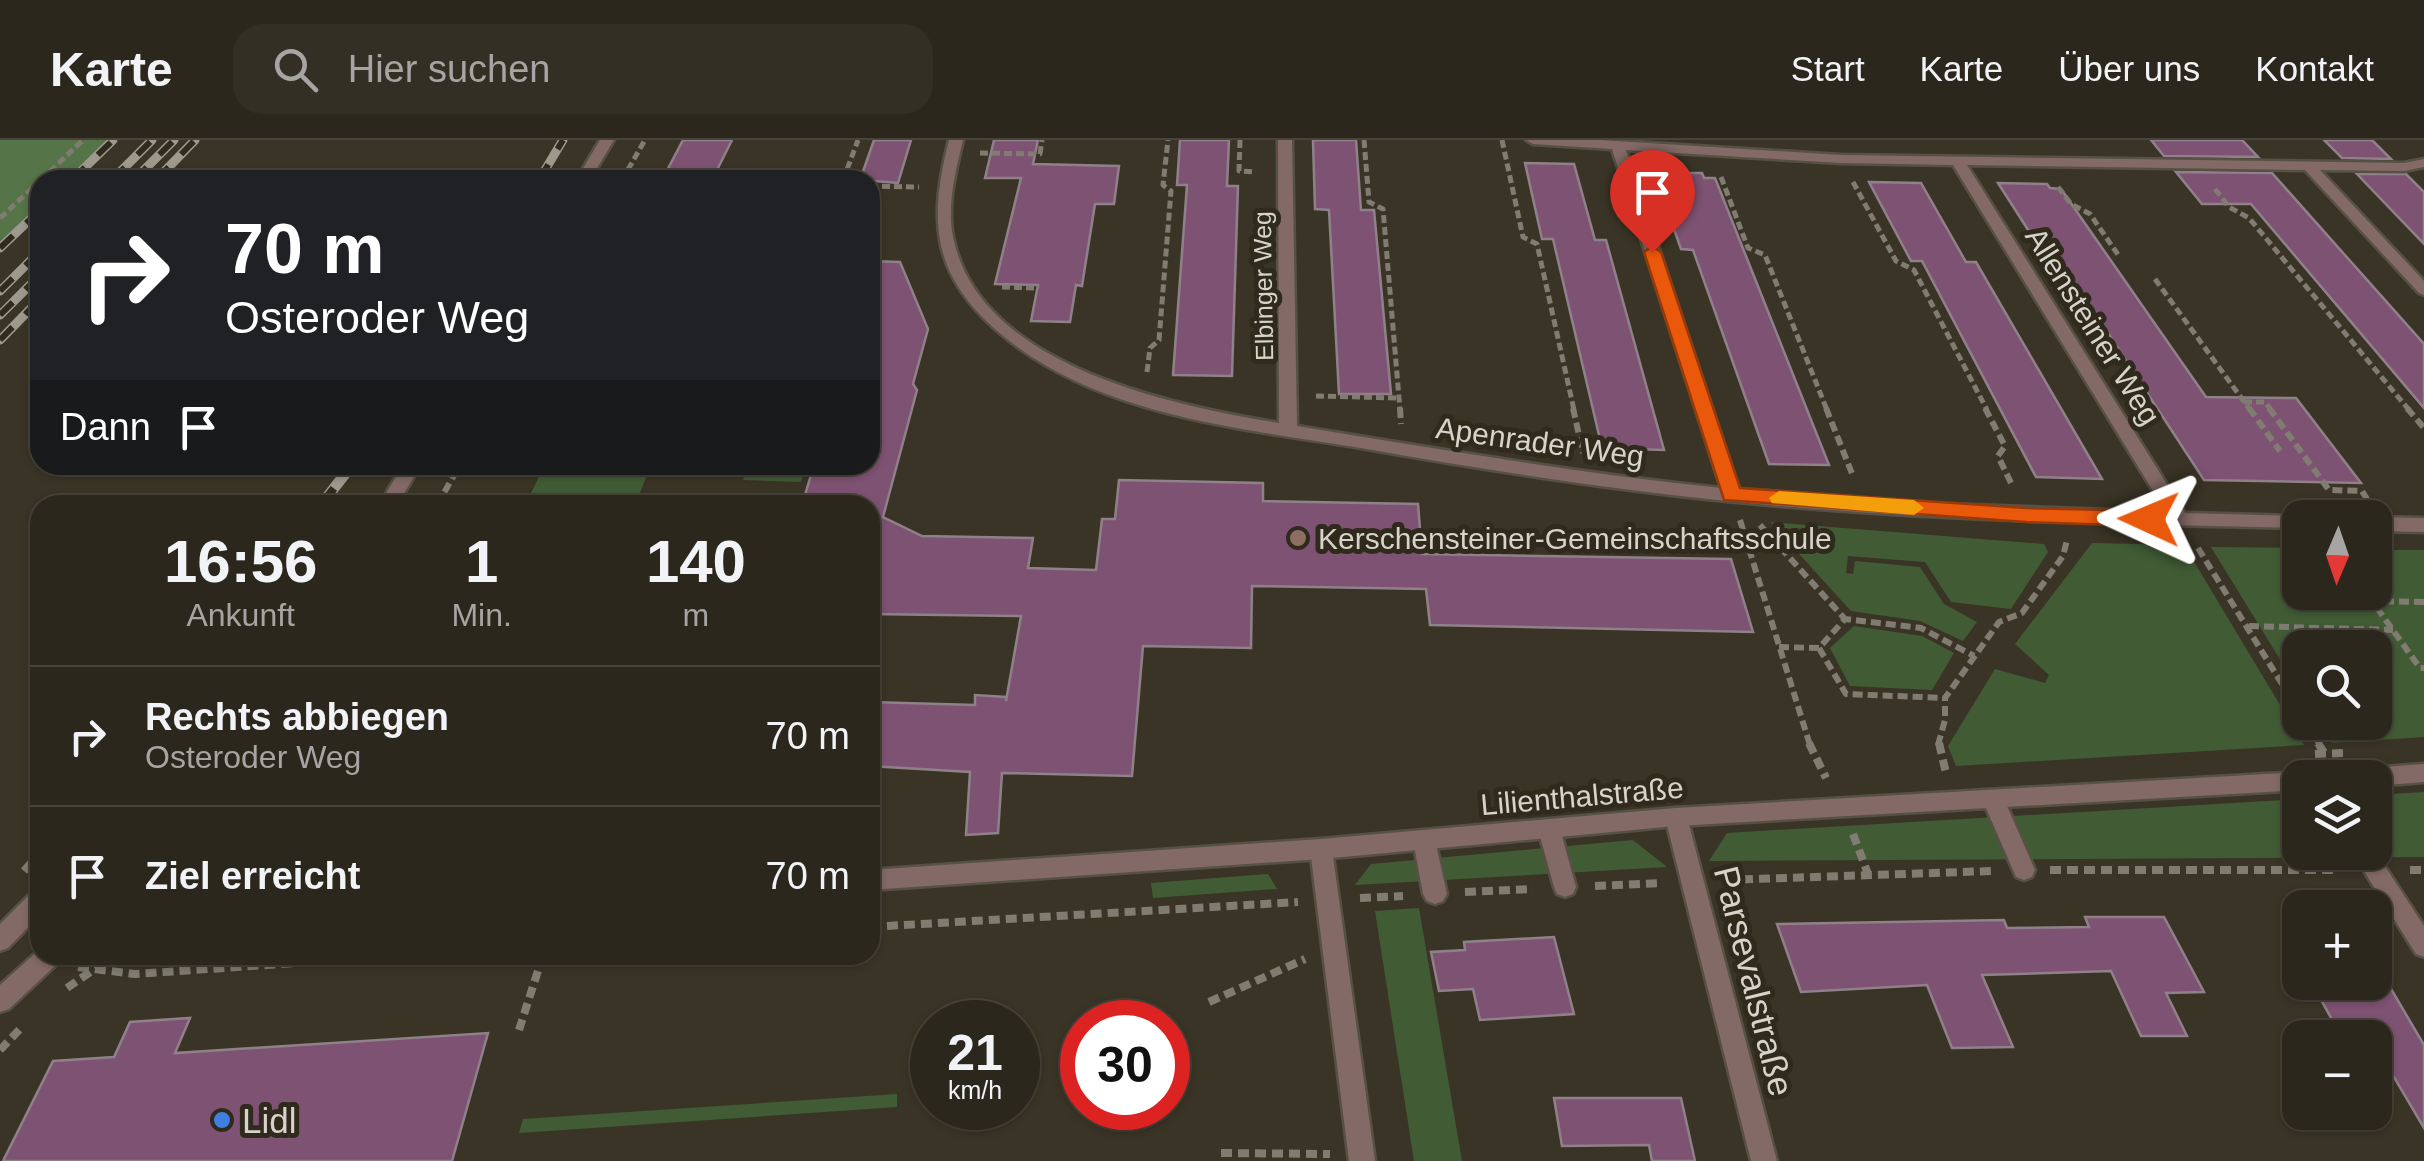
<!DOCTYPE html>
<html lang="de">
<head>
<meta charset="utf-8">
<style>
  body { margin:0; font-family:Helvetica,sans-serif; background:#342f25; color:#f1f3f6; height:100vh; display:flex; flex-direction:column; font-size:38px; white-space:nowrap }
  * { box-sizing:border-box; margin:0 }
  p { font-size:32px; color:#a6a5a3 }
  .icon { flex:none; width:55px; height:55px; fill:none; stroke:currentColor; stroke-width:2; stroke-linecap:round; stroke-linejoin:round }
  .map { position:relative; flex:1; overflow:hidden }
  .panel { position:absolute; left:30px; top:355px; width:850px; height:470px; display:flex; flex-direction:column; background:#2c271c; border-radius:30px; box-shadow:0 2px 8px #0004,0 0 0 2px #48443b }
  .panel>* { flex:none }
  .banner { position:absolute; left:30px; top:30px; width:850px; height:305px; border-radius:30px; box-shadow:0 2px 8px #0004,0 0 0 2px #48443b; background:#202124; color:#fff; overflow:hidden }
  .needle { width:65px; rotate:182deg }
  .controls { position:absolute; left:2282px; top:360px; display:grid; gap:20px }
  .controls a { display:grid; place-items:center; width:110px; height:110px; border-radius:20px; background:#2c271c; box-shadow:0 2px 8px #0004,0 0 0 2px #48443b; font-size:50px }
  .speed { position:absolute; left:910px; top:860px; display:flex; gap:20px; font-size:50px; font-weight:700; text-align:center }
  .speed>* { display:grid; place-content:center; width:130px; height:130px; border-radius:50%; background:#2c271c; box-shadow:0 2px 8px #0004,0 0 0 2px #48443b; line-height:1 }
  .speed small { font-size:25px; font-weight:400 }
  .speed .limit { border:15px solid #d22; background:#fff; color:#111 }
  .pin { position:absolute; display:grid; place-items:center; width:85px; height:85px; color:#fff; margin:-102px -42px; border-radius:50% 50% 50% 0; rotate:-45deg; box-shadow:0 0 10px #0007 }
  .pin .icon { rotate:45deg }
  .me { position:absolute; width:110px; margin:-55px; rotate:271deg; stroke-linejoin:round; filter:drop-shadow(0 0 8px #0008) }
  .turn { display:flex; align-items:center; gap:35px; height:210px; padding:0 30px; font-size:45px }
  .turn .icon { width:130px; height:130px; stroke-width:2.5 }
  .turn b { display:block; font-size:70px; line-height:85px }
  .then { display:flex; align-items:center; height:95px; padding:0 30px; background:#0003; gap:20px; font-size:38px }
  .eta { display:flex; justify-content:space-evenly; align-items:center; height:170px; text-align:center }
  .eta b { font-size:60px; font-weight:700; line-height:70px }
  ul { padding:0; list-style:none }
  li { display:flex; align-items:center; gap:30px; height:140px; padding:0 30px; border-top:2px solid #48443b }
  li div { flex:1 }
  li b { display:block; font-size:38px }
  li em { font-style:normal }
  header { display:flex; align-items:center; gap:60px; box-sizing:border-box; height:140px; padding:0 50px; background:#2c271c; border-bottom:2px solid #48443b }
  header strong { font-size:48px }
  nav { display:flex; gap:55px; margin-inline-start:auto; font-size:35px }
  .search { width:700px; height:90px; background:#342f25; display:flex; align-items:center; gap:25px; box-sizing:border-box; padding:0 35px; border-radius:30px; color:#a6a5a3; font-size:38px }
  .map>svg:first-child { display:block }
  .green { fill:#415c35 }
  .forest { fill:#557448 }
  .building { fill:#7e5272; stroke:#8f808a; stroke-width:2.5 }
  .lines { fill:none; stroke-linecap:round; stroke-linejoin:round }
  .service-casing { stroke:#565144; stroke-width:5 }
  .minor-casing { stroke:#565144; stroke-width:5 }
  .tertiary-casing { stroke:#565144; stroke-width:5 }
  .path-far2 { stroke:#817c71; stroke-width:5; stroke-dasharray:8 4; stroke-linecap:butt }
  .path-far1 { stroke:#817c71; stroke-width:6; stroke-dasharray:10 5; stroke-linecap:butt }
  .path { stroke:#817c71; stroke-width:8; stroke-dasharray:11 6; stroke-linecap:butt }
  .service { fill:#846a66; fill-rule:evenodd }
  .minor { fill:#846a66; fill-rule:evenodd }
  .tertiary { fill:#846a66; fill-rule:evenodd }
  .rail-far1-casing { stroke:#9d998f; stroke-width:9 }
  .rail-casing { stroke:#9d998f; stroke-width:11 }
  .rail-far1 { stroke:#302a1d; stroke-width:6; stroke-dasharray:18; stroke-linecap:butt }
  .rail { stroke:#302a1d; stroke-width:8; stroke-dasharray:21; stroke-linecap:butt }
  .route { fill:#ea580c; stroke:#983908; stroke-width:2.5 }
  .slow { fill:#f59e0b }
  .education-dot { fill:#8d6e63; stroke:#302a1d; stroke-width:4 }
  .shop-dot { fill:#3f7fe0; stroke:#302a1d; stroke-width:4 }
  .labels { text-anchor:middle; dominant-baseline:central; stroke-width:10; stroke-linejoin:round; paint-order:stroke }
  .far-street-label { font-size:25px; fill:#d6d3ca; stroke:#302a1d }
  .street-label { font-size:30px; fill:#d6d3ca; stroke:#302a1d }
  .poi-label { font-size:30px; fill:#d6d3ca; stroke:#302a1d; text-anchor:start }
  .near-street-label { font-size:35px; fill:#d6d3ca; stroke:#302a1d }
  .near-poi-label { font-size:35px; fill:#d6d3ca; stroke:#302a1d; text-anchor:start }
</style>
</head>
<body>
<header>
<strong>Karte</strong>
<div class="search"><svg class="icon" aria-label="search" viewBox="0 0 24 24"><circle cx="10" cy="10" r="6"/><path d="M15 15l6 6"/></svg>Hier suchen</div>
<nav><a>Start</a><a>Karte</a><a>Über uns</a><a>Kontakt</a></nav>
</header>
<div class="map">
<svg width="2424" height="1021" viewBox="0 0 2424 1021">
  <rect width="100%" height="100%" fill="#3a3426"/>
  <g class="green">
    <polygon points="545,325 651,325 635,365 525,365"/>
    <polygon points="749,325 806,325 801,342 743,340"/>
    <polygon points="1770,382 2044,404 2048,412 2011,469 1951,462 1925,422 1848,416 1846,433 1853,434 1855,421 1920,427 1944,464 1977,482 1963,501 1920,481 1851,471"/>
    <polygon points="2092,403 2184,405 2304,605 1956,626 1948,606 1995,529 2045,543 2049,535 2015,504"/>
    <polygon points="2211,407 2300,408 2300,452 2375,452 2375,410 2424,410 2424,597 2332,603 2319,583 2375,582 2375,508 2300,508 2300,552"/>
    <polygon points="1854,486 1922,496 1954,513 1932,550 1850,546 1830,508"/>
    <polygon points="2424,652 2424,717 1709,721 1727,693 2300,659 2300,712 2375,712 2375,655"/>
    <polygon points="1633,700 1667,727 1355,745 1371,724"/>
    <polygon points="1268,734 1277,749 1153,758 1151,743"/>
    <polygon points="1419,768 1462,1021 1414,1021 1375,771"/>
    <polygon points="897,954 897,967 519,993 523,979"/>
  </g>
  <polygon class="forest" points="0,0 109,0 67,40 40,40 40,67 0,105"/>
  <g class="building">
    <polygon points="683,0 732,0 712,40 662,40"/>
    <polygon points="874,0 911,0 898,43 860,40"/>
    <polygon points="994,0 1038,0 1033,24 1119,26 1114,64 1095,64 1082,146 1076,145 1070,182 1031,181 1038,145 995,144 1021,38 985,38"/>
    <polygon points="1180,0 1229,0 1227,46 1238,46 1232,236 1173,235 1187,45 1177,45"/>
    <polygon points="1313,0 1356,0 1361,70 1374,70 1391,254 1339,254 1329,70 1315,69"/>
    <polygon points="2151,0 2242,0 2258,17 2164,16"/>
    <polygon points="2324,0 2372,0 2391,19 2342,18"/>
    <polygon points="1525,23 1574,24 1595,100 1606,100 1664,310 1602,308 1553,99 1542,99"/>
    <polygon points="2176,32 2272,33 2424,204 2424,268 2251,64 2202,64"/>
    <polygon points="1654,33 1702,33 1704,38 1715,38 1829,325 1769,324 1693,110 1681,109"/>
    <polygon points="2357,34 2406,34 2424,52 2424,104"/>
    <polygon points="1869,42 1921,43 1966,122 1976,122 2102,339 2036,337 1922,121 1911,121"/>
    <polygon points="1998,43 2047,44 2050,48 2061,49 2206,257 2296,258 2361,343 2204,340 2061,121 2048,121"/>
    <polygon points="870,121 900,122 928,189 913,244 917,250 883,377 922,396 1033,398 1028,428 1096,430 1102,379 1115,379 1119,340 1263,343 1263,361 1418,364 1422,414 1731,419 1753,492 1430,485 1426,449 1252,446 1251,508 1143,506 1132,636 1002,633 998,693 966,695 970,632 870,626 870,562 975,565 975,555 1006,557 1006,561 1021,476 870,474 870,365 802,365 814,325 870,325"/>
    <polygon points="2085,777 2164,777 2204,852 2166,853 2187,896 2141,896 2111,831 1982,835 2013,907 1952,908 1927,845 1801,852 1777,784 2004,780 2007,788 2089,787"/>
    <polygon points="1554,797 1574,874 1480,880 1473,849 1439,851 1431,812 1465,810 1464,802"/>
    <polygon points="2311,842 2387,842 2424,905 2424,988 2375,905 2375,898 2370,898 2363,885 2335,885"/>
    <polygon points="190,878 175,913 488,893 452,1021 3,1021 53,921 114,917 130,882"/>
    <polygon points="1554,958 1681,958 1695,1021 1652,1021 1649,1005 1562,1006"/>
  </g>
  <g class="lines">
    <g class="service-casing">
      <g id="service">
        <polygon points="1993,650 2001,653 2004,659 2035,730 2032,737 2024,740 2016,737 2013,730 1982,659 1985,653"/>
        <polygon points="1549,680 1557,682 1560,689 1576,747 1573,754 1565,757 1557,754 1554,747 1538,689 1541,682"/>
        <polygon points="1424,690 1432,693 1435,700 1447,754 1443,761 1435,764 1427,761 1423,754 1413,700 1416,693"/>
      </g>
    </g>
    <g class="minor-casing">
      <g id="minor">
        <path d="M 949,0 L 963,0 C 955,34 945,71 955,105 C 986,227 1174,266 1279,283 L 1278,0 L 1292,0 L 1297,286 C 1438,309 1578,333 1721,348 L 1612,9 L 1533,4 L 1526,0 L 1600,0 L 1841,15 L 2404,23 L 2424,19 L 2424,27 L 2404,31 L 2320,30 L 2424,141 L 2424,155 L 2419,153 L 2305,30 L 1967,25 L 2185,373 L 2300,376 L 2307,378 L 2300,378 L 2300,388 C 2109,384 1918,380 1727,361 C 1606,349 1486,330 1367,309 C 1242,288 1094,277 995,189 C 931,132 929,79 949,0 ZM 1626,10 L 1841,23 L 1953,25 L 2166,372 L 1944,364 L 1739,349 Z"/>
        <polygon points="2375,377 2424,378 2424,392 2375,391"/>
        <polygon points="1676,668 1684,670 1687,677 1777,1021 1751,1021 1665,677 1668,670"/>
        <polygon points="1321,699 1329,702 1332,709 1375,1021 1349,1021 1310,709 1313,702"/>
        <polygon points="2375,711 2424,786 2424,817 2416,814 2352,712"/>
      </g>
    </g>
    <g class="tertiary-casing">
      <g id="tertiary">
        <polygon points="600,0 614,0 590,40 576,40"/>
        <polygon points="403,325 421,325 397,365 379,365"/>
        <polygon points="2424,624 2424,642 2375,646 2375,638 2346,638 2349,632 2357,629"/>
        <polygon points="2300,632 2309,638 2300,638 2300,650 1676,686 1321,719 870,750 870,730 1321,699 1676,668"/>
        <polygon points="40,749 40,775 8,808 0,811 0,784 32,752"/>
        <polygon points="40,809 40,815 62,815 58,823 9,869 0,872 0,845"/>
      </g>
    </g>
    <g class="path-far2">
      <polyline points="1240,0 1239,31 1256,32"/>
      <polyline points="1364,0 1369,62 1383,69 1400,270"/>
      <polyline points="1502,0 1523,97 1537,104 1574,270"/>
      <polyline points="980,13 1040,14 1042,0"/>
      <polyline points="1721,37 1748,108 1765,115 1827,270"/>
      <polyline points="41,40 83,0"/>
      <polyline points="622,40 645,0"/>
      <polyline points="843,40 858,0"/>
      <polyline points="1853,42 1896,121 1914,130 1987,270"/>
      <polyline points="870,46 919,47"/>
      <polyline points="2058,47 2071,64 2090,74 2119,116"/>
      <polyline points="2215,49 2229,67 2249,78 2409,270"/>
      <polyline points="0,78 40,41"/>
      <polyline points="2155,139 2250,270"/>
      <polyline points="1002,147 1037,148"/>
      <polyline points="1147,232 1150,208 1159,200 1171,51 1163,45 1168,0"/>
      <polyline points="1316,256 1399,258"/>
      <polyline points="2244,262 2265,262 2271,270"/>
    </g>
    <g class="path-far1">
      <polyline points="1400,268 1401,284"/>
      <polyline points="1573,268 1583,313"/>
      <polyline points="1826,268 1853,336"/>
      <polyline points="1985,268 2005,306 1998,316 2012,345"/>
      <polyline points="2249,268 2280,311"/>
      <polyline points="2269,268 2329,350 2362,351 2367,359"/>
      <polyline points="2407,268 2424,288"/>
      <polyline points="437,365 460,325"/>
      <polyline points="1740,380 1810,605"/>
      <polyline points="1760,385 1845,479"/>
      <polyline points="2198,408 2300,573"/>
      <polyline points="2424,462 2372,461 2420,528 2424,528"/>
      <polyline points="2249,486 2393,490"/>
      <polyline points="1779,507 1819,508 1845,479 1921,488 1974,516"/>
      <polyline points="1819,508 1846,554 1945,558"/>
      <polyline points="2306,582 2320,605"/>
      <polyline points="1938,605 1945,580 1945,558 1999,482 2022,473 2063,416 2067,400"/>
    </g>
    <g class="path">
      <polyline points="1809,603 1826,638"/>
      <polyline points="1939,603 1946,633"/>
      <polyline points="2318,603 2325,614"/>
      <polyline points="2315,614 2343,613"/>
      <polyline points="1853,694 1868,734"/>
      <polyline points="2050,730 2337,730"/>
      <polyline points="2410,730 2424,730"/>
      <polyline points="24,731 40,713"/>
      <polyline points="1725,740 1992,731"/>
      <polyline points="1595,746 1663,743"/>
      <polyline points="1465,752 1533,749"/>
      <polyline points="1360,758 1403,756"/>
      <polyline points="870,787 1298,762"/>
      <polyline points="78,827 135,834 415,815"/>
      <polyline points="67,848 115,815"/>
      <polyline points="1209,862 1305,819"/>
      <polyline points="519,890 543,815"/>
      <polyline points="0,910 20,889"/>
      <polyline points="1221,1013 1330,1014"/>
    </g>
    <use href="#service" class="service"/>
    <use href="#minor" class="minor"/>
    <use href="#tertiary" class="tertiary"/>
    <g class="rail-far1-casing">
      <g id="rail-far1">
        <polyline points="72,40 113,0"/>
        <polyline points="112,40 152,0"/>
        <polyline points="134,40 174,0"/>
        <polyline points="156,40 195,0"/>
        <polyline points="539,40 563,0"/>
        <polyline points="0,108 40,70"/>
        <polyline points="0,151 40,111"/>
        <polyline points="0,175 40,135"/>
        <polyline points="0,200 40,159"/>
      </g>
    </g>
    <g class="rail-casing">
      <polyline id="rail" points="321,365 352,325"/>
    </g>
    <use href="#rail-far1" class="rail-far1"/>
    <use href="#rail" class="rail"/>
  </g>
  <polygon class="route" points="1652,106 1661,112 1740,348 2026,368 2149,371 2160,379 2149,386 2026,382 1724,360 1644,112"/>
  <polygon class="slow" points="1779,351 1914,360 1924,368 1914,375 1772,363 1769,358"/>
  <circle class="education-dot" cx="1298" cy="398" r="10"/>
  <circle class="shop-dot" cx="222" cy="980" r="10"/>
  <g class="labels">
    <g class="far-street-label">
      <text transform="translate(1263 146) rotate(-91)">Elbinger Weg</text>
    </g>
    <g class="street-label">
      <text transform="translate(2093 186) rotate(58)">Allensteiner Weg</text>
      <text transform="translate(1540 302) rotate(8)">Apenrader Weg</text>
      <text transform="translate(1582 656) rotate(-5)">Lilienthalstraße</text>
    </g>
    <g class="poi-label">
      <text x="1318" y="398">Kerschensteiner-Gemeinschaftsschule</text>
    </g>
    <g class="near-street-label">
      <text transform="translate(1754 841) rotate(76)">Parsevalstraße</text>
    </g>
    <g class="near-poi-label">
      <text x="242" y="980">Lidl</text>
    </g>
  </g>
</svg>
<div class="controls">
<a><svg class="needle" viewBox="-14 -14 28 28"><path d="M0-13l5 13h-10z" fill="#e53935"/><path d="M0 13l5-13h-10z" fill="#a6a5a3"/></svg></a>
<a><svg class="icon" aria-label="search" viewBox="0 0 24 24"><circle cx="10" cy="10" r="6"/><path d="M15 15l6 6"/></svg></a>
<a><svg class="icon" aria-label="layers" viewBox="0 0 24 24"><path d="M12 4l9 5-9 5-9-5zM3 14l9 5 9-5"/></svg></a>
<a>+</a>
<a>−</a>
</div>
<div class="speed"><div>21<small>km/h</small></div><div class="limit">30</div></div>
<div class="pin" style="left:1652px;top:112px;background:#d93025"><svg class="icon" aria-label="arrive" viewBox="0 0 24 24"><path d="M6 21V4h12l-3 4 3 4H6"/></svg></div>
<svg class="me" style="left:2149px;top:379px" viewBox="-20 -20 40 40"><path d="M0-17L14 15 0 8-14 15z" fill="#ea580c" stroke="#fff" stroke-width="4"/></svg>
<div class="banner">
<div class="turn"><svg class="icon" aria-label="right" viewBox="0 0 24 24"><path d="M7 20v-9h11M14 6l5 5-5 5"/></svg><div><b>70 m</b>Osteroder Weg</div></div>
<div class="then">Dann<svg class="icon" aria-label="arrive" viewBox="0 0 24 24"><path d="M6 21V4h12l-3 4 3 4H6"/></svg></div>
</div>
<section class="panel">
<div class="eta">
<div><b>16:56</b><p>Ankunft</p></div>
<div><b>1</b><p>Min.</p></div>
<div><b>140</b><p>m</p></div>
</div>
<ul>
<li><svg class="icon" aria-label="right" viewBox="0 0 24 24"><path d="M7 20v-9h11M14 6l5 5-5 5"/></svg><div><b>Rechts abbiegen</b><p>Osteroder Weg</p></div><em>70 m</em></li>
<li><svg class="icon" aria-label="arrive" viewBox="0 0 24 24"><path d="M6 21V4h12l-3 4 3 4H6"/></svg><div><b>Ziel erreicht</b></div><em>70 m</em></li>
</ul>
</section>
</div>
</body>
</html>
